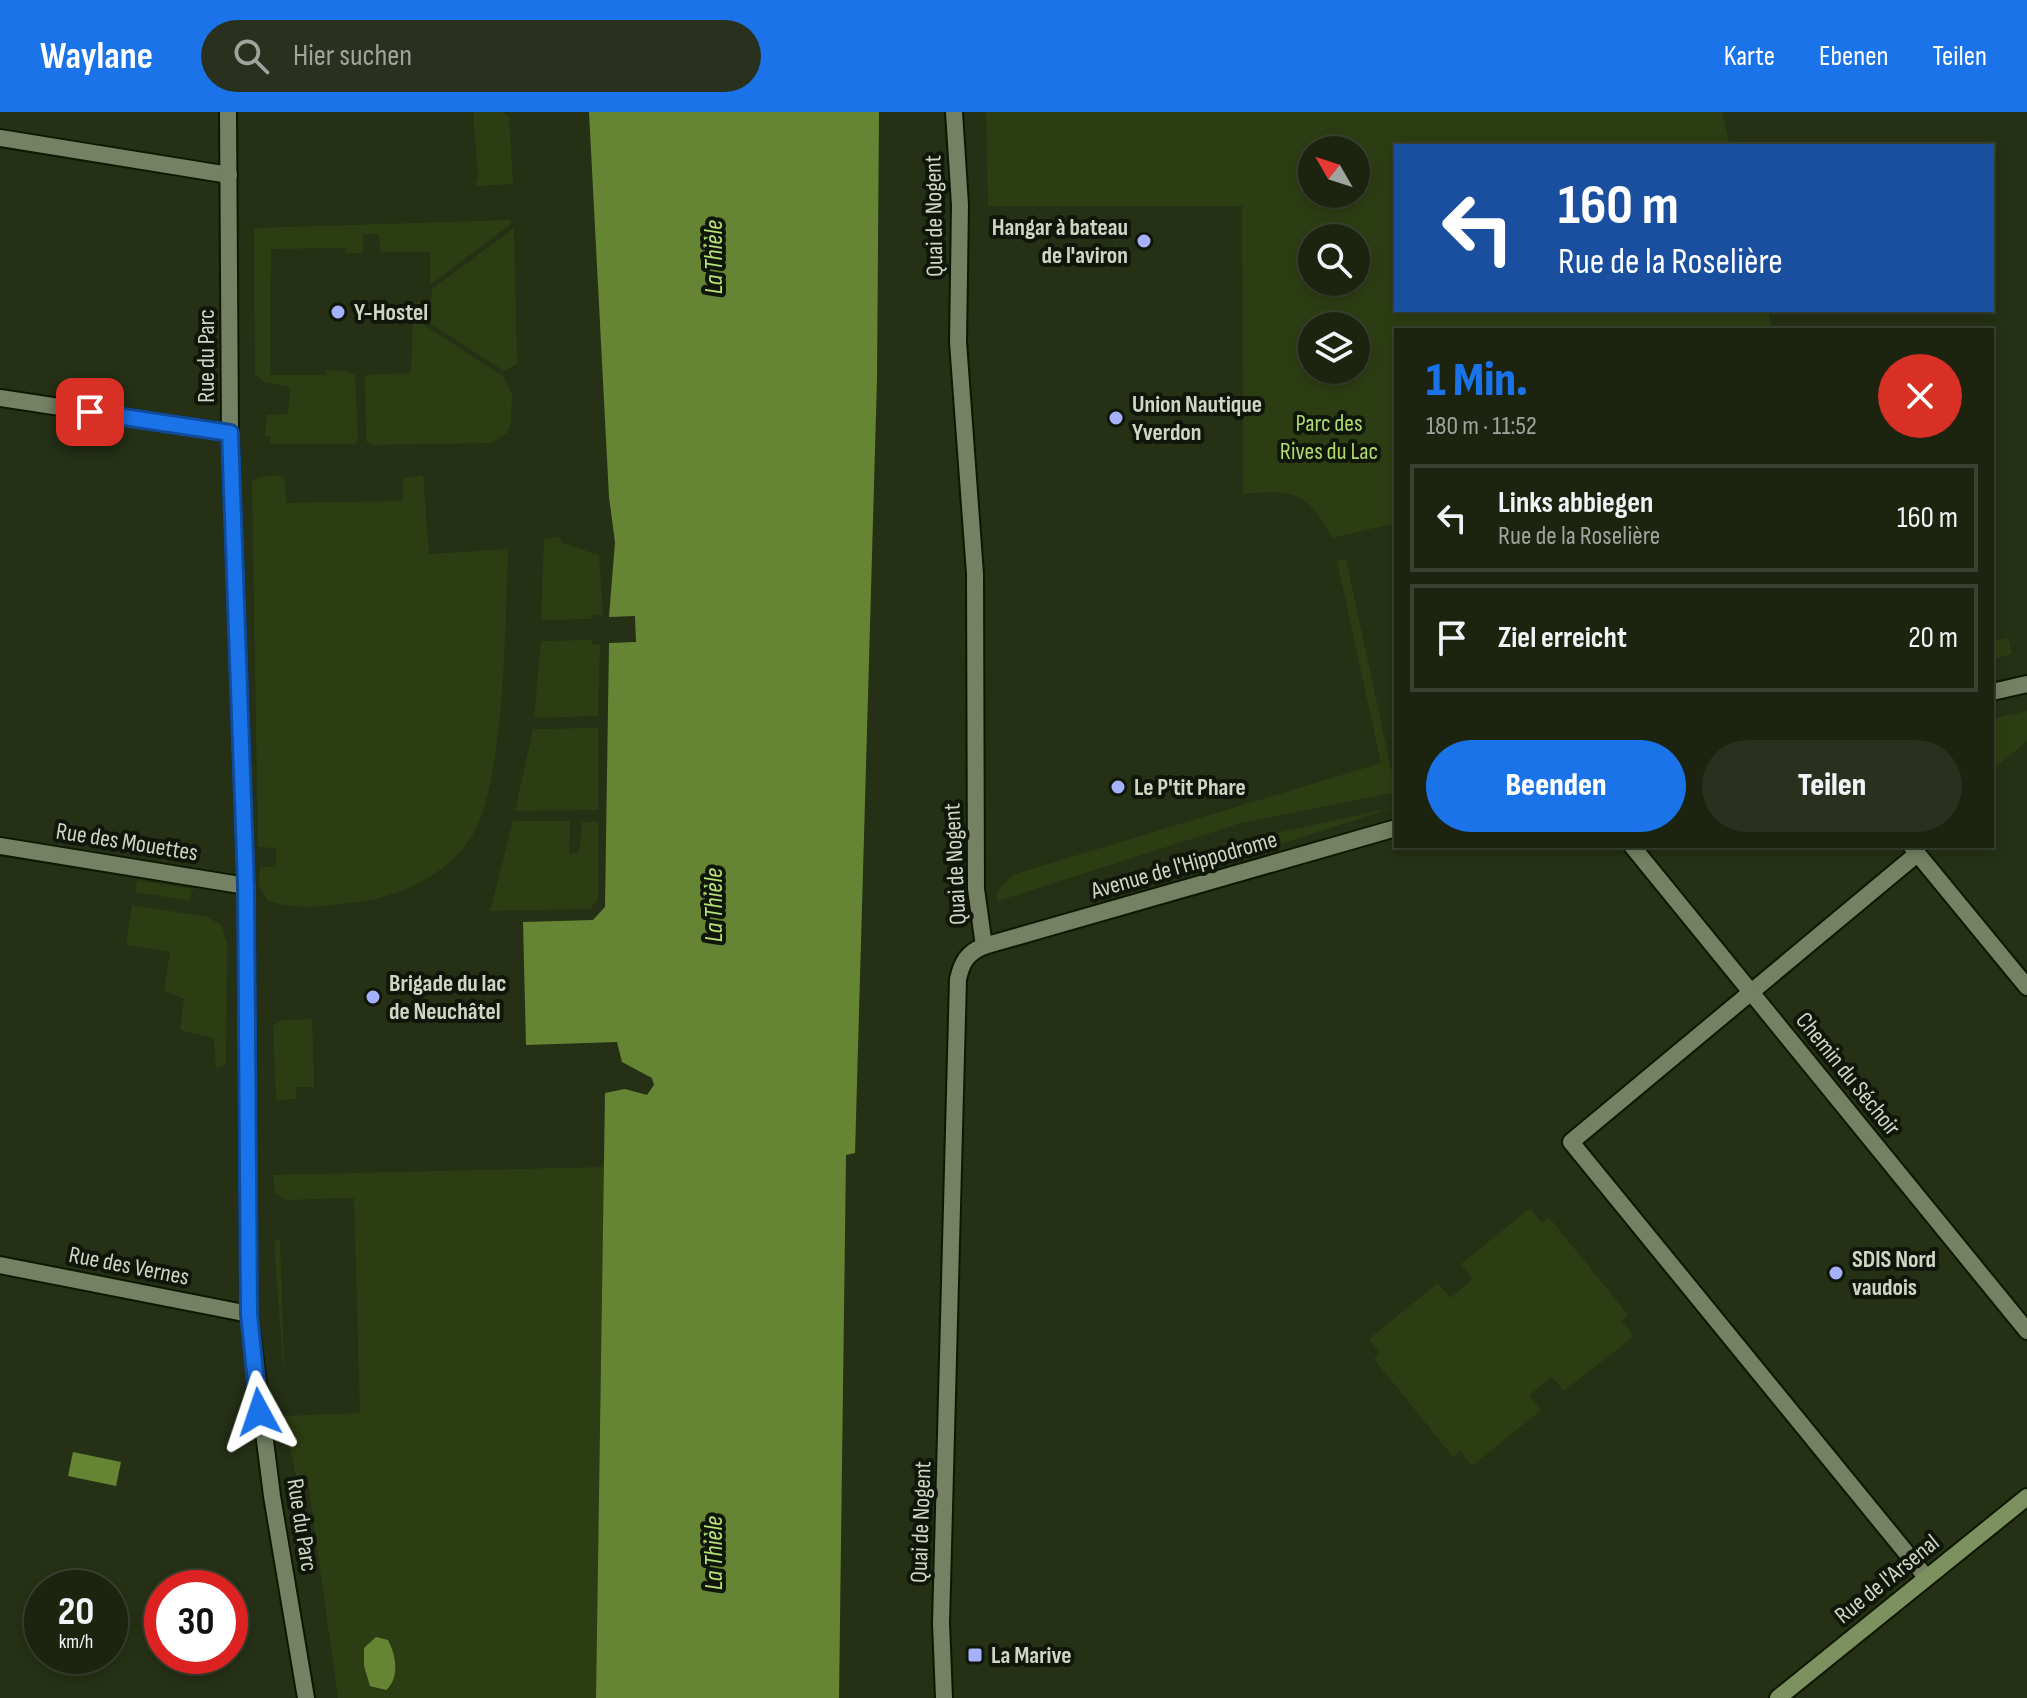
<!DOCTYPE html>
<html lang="de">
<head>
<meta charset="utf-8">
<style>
  body { margin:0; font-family:"Sofia Sans Condensed",sans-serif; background:#29301e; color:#f1f3f6; height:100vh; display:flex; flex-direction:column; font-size:30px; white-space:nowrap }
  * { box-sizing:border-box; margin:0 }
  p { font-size:26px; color:#a0a49f }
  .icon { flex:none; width:44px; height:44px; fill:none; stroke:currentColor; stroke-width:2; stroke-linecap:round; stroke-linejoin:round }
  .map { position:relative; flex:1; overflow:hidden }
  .side { position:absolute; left:1394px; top:216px; width:600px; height:520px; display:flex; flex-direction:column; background:#1c2410; border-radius:0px; box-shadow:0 4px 12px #0003,0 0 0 2px #3a4130 }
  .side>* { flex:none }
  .guide { position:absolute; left:1394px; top:32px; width:600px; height:168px; border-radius:0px; box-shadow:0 4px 12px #0003,0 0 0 2px #3a4130; background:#1a4fa0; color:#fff; overflow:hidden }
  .needle { width:52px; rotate:309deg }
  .tools { position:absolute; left:1298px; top:24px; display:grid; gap:16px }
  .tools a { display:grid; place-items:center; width:72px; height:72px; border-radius:50%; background:#1c2410; box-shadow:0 4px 12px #0003,0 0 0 2px #3a4130; font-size:40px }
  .speed { position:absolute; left:24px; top:1458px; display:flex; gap:16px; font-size:40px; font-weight:700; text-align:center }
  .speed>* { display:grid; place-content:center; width:104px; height:104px; border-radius:50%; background:#1c2410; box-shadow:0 4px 12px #0003,0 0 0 2px #3a4130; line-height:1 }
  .speed small { font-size:20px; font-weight:400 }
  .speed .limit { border:12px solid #d22; background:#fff; color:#111 }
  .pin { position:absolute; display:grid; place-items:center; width:68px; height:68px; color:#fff; margin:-34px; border-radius:16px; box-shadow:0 4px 12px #0006 }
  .me { position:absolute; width:88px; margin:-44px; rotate:355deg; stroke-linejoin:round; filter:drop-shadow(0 0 6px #0008) }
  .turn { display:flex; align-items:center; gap:28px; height:168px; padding:0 32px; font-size:36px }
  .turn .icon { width:104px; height:104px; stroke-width:2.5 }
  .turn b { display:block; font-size:56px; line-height:68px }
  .round { display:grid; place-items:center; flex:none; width:84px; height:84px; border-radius:42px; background:#29301e }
  .head { display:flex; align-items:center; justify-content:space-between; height:136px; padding:0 32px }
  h1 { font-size:48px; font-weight:800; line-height:60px; color:#1a73e8 }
  .cta { display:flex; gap:16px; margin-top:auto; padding:16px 32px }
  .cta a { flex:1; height:92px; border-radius:48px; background:#1a73e8; color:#fff; font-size:32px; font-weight:800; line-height:92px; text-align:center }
  .cta a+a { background:#29301e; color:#f1f3f6 }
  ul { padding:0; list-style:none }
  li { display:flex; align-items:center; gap:24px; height:108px; margin:0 16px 12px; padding:0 16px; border:4px solid #3a4130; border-radius:0px }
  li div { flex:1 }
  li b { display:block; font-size:30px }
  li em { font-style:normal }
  header { display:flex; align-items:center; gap:48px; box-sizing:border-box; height:112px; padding:0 40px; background:#1a73e8; color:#fff }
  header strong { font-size:38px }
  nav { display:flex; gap:44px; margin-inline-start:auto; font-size:28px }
  .search { width:560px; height:72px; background:#29301e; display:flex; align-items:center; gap:20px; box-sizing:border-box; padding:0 28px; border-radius:44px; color:#a0a49f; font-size:30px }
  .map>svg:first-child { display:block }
  .green { fill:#2d3d13; fill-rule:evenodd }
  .water { fill:#668534 }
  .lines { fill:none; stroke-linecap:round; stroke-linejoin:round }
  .lane-casing { stroke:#0e1800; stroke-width:20 }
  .street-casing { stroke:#0e1800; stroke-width:20 }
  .secondary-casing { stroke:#0e1800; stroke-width:20 }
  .lane { stroke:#748162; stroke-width:16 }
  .street { stroke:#748162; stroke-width:16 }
  .secondary { stroke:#7d9160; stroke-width:16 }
  .route-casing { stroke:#114b97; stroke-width:20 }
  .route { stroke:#1a73e8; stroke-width:14 }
  .poi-dot { fill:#a6b1fc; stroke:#11160a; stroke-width:3 }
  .labels { text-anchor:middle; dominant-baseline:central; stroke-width:8; stroke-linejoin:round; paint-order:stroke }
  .street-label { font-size:24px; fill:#cfd6c6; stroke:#11160a }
  .poi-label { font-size:24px; font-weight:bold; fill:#cfd6c6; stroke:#11160a; text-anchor:start }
  .park-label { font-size:24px; fill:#afda6e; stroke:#11160a }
  .water-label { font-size:26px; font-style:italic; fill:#b7e276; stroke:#11160a }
</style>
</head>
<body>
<header>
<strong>Waylane</strong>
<div class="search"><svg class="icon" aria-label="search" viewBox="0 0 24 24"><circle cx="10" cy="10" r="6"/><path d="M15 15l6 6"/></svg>Hier suchen</div>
<nav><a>Karte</a><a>Ebenen</a><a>Teilen</a></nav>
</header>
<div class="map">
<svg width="2027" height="1586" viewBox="0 0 2027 1586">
  <rect width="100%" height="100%" fill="#253015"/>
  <g class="green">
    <polygon points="473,0 503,0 509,5 513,72 475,74 478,64"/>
    <path d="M 986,0 L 1722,0 L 1730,34 L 1396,34 L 1396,198 L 1768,198 L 1772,218 L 1396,218 L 1396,411 L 1332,426 C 1308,380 1292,377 1243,382 L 1242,94 L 988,94 ZM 1312,38 L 1356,38 L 1356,82 L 1312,82 ZM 1312,126 L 1356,126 L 1356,170 L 1312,170 ZM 1312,214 L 1356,214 L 1356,258 L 1312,258 Z"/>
    <polygon points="511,108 511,112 430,173 430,140 380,140 379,122 363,122 363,141 346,141 345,136 271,137 270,263 326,263 326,258 346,259 355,263 358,328 355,332 270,332 270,324 265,324 267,303 288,302 290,275 264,270 255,261 254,116"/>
    <polygon points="514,116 517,252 504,259 417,203 417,190 431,191 432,177"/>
    <polygon points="413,206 503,264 512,283 511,312 507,321 492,331 371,333 366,329 365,263 411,261"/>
    <path d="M 280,363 L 285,367 L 286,391 L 403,389 L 403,366 L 423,363 L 429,442 L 508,437 C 505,506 506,670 471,726 C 448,762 399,785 358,790 C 324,794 301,799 268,789 L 259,773 L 260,755 L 276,755 L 276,736 L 258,735 L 252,370 L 259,365 Z"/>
    <polygon points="559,424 562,431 599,443 603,504 591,502 591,507 541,508 544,427"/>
    <polygon points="1346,447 1396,680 1241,711 998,789 996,782 1012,763 1381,651 1337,449"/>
    <polygon points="2008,526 2012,542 1992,547 1992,529"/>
    <polygon points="591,528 592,533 600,532 598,604 534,606 541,529"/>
    <polygon points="2027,599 2027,629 1992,658 1992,607"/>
    <polygon points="598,616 598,698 515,699 533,617"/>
    <polygon points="1396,695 1274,734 1270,733 1267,723"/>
    <polygon points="513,709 570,709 569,742 579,741 582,710 598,710 598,787 590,797 490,799"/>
    <polygon points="137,768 192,777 190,789 135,780"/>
    <polygon points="132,793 208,805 222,814 227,831 226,953 216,956 214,926 180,918 184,887 164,878 170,840 126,833"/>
    <polygon points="312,907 314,975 296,975 296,987 276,988 273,914 282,908"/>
    <polygon points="604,1055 596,1586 338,1586 307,1363 296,1364 284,1304 360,1301 354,1086 286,1088 275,1081 273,1063"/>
    <polygon points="1530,1096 1542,1111 1549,1105 1628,1203 1621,1209 1634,1224 1564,1279 1552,1265 1529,1283 1541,1298 1472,1354 1460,1339 1453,1345 1374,1247 1380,1241 1369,1227 1438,1171 1450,1186 1473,1167 1461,1152"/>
    <polygon points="280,1128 284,1252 283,1252 274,1129"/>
  </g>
  <g class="water">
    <polygon points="589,0 879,0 877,267 855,1041 846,1043 839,1586 596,1586 605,981 625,977 647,983 654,973 652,966 622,950 617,930 526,933 523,810 593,808 605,795 609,531 636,530 635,504 609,505 615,430 609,385"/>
    <polygon points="73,1340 121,1350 116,1374 68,1364"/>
    <path d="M 376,1525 L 388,1528 C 396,1543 400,1566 386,1578 L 370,1574 L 364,1554 L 364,1536 Z"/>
  </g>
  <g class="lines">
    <g class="lane-casing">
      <g id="lane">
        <polyline points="0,26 229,63"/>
        <polyline points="1912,735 2027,875"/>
        <polyline points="1917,742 1571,1030 1926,1465"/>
      </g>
    </g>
    <g class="street-casing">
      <g id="street">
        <polyline points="228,0 230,321 246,774 249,1202 272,1384 306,1586"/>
        <polyline points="954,0 960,93 958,230 975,462 976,777 984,834"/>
        <polyline points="0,286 230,321"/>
        <polyline points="1992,580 2027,572"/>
        <polyline points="0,734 246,774"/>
        <polyline points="1632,734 2027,1219"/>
        <polyline points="0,1153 249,1202"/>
        <path d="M 944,1586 L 941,1511 L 958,867 C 962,850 967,841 984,834 L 1396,716"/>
      </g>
    </g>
    <g class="secondary-casing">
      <polyline id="secondary" points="1778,1586 2027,1385"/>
    </g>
    <use href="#lane" class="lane"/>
    <use href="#street" class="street"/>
    <use href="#secondary" class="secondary"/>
  </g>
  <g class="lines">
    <g class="route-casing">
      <polyline id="route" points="90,300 230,321 246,774 249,1202 259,1300"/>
    </g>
    <use href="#route" class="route"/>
  </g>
  <g class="poi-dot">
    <circle cx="1144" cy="129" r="8"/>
    <circle cx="338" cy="200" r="8"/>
    <circle cx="1116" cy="306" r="8"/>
    <circle cx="1118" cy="675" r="8"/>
    <circle cx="373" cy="885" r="8"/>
    <circle cx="1836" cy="1161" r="8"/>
    <rect x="967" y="1535" width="16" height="16" rx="4"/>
  </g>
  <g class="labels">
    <g class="street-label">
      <text transform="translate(934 104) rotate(-91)">Quai de Nogent</text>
      <text transform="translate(206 244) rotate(-90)">Rue du Parc</text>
      <text transform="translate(127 730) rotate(9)">Rue des Mouettes</text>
      <text transform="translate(955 752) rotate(-93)">Quai de Nogent</text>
      <text transform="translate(1184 753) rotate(-16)">Avenue de l'Hippodrome</text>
      <text transform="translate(1848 962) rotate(51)">Chemin du Séchoir</text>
      <text transform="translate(129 1154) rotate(11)">Rue des Vernes</text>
      <text transform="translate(921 1410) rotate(-88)">Quai de Nogent</text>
      <text transform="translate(302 1413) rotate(81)">Rue du Parc</text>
      <text transform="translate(1887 1467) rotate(-39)">Rue de l'Arsenal</text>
    </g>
    <g class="poi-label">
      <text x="1128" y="115" text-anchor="end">Hangar à bateau<tspan x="1128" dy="28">de l'aviron</tspan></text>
      <text x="354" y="200">Y-Hostel</text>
      <text x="1132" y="292">Union Nautique<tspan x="1132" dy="28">Yverdon</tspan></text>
      <text x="1134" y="675">Le P'tit Phare</text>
      <text x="389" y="871">Brigade du lac<tspan x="389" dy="28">de Neuchâtel</tspan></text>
      <text x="1852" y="1147">SDIS Nord<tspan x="1852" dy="28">vaudois</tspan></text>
      <text x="991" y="1543">La Marive</text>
    </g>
    <g class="park-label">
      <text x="1329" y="311">Parc des<tspan x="1329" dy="28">Rives du Lac</tspan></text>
    </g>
    <g class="water-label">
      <text transform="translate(714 145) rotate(-90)">La Thièle</text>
      <text transform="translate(714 793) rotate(-90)">La Thièle</text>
      <text transform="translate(714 1441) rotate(-90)">La Thièle</text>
    </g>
  </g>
</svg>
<div class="tools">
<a><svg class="needle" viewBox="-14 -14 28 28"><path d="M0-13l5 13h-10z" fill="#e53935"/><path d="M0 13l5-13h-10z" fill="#a0a49f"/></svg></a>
<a><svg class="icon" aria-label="search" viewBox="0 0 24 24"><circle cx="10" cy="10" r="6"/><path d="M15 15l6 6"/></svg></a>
<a><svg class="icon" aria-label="layers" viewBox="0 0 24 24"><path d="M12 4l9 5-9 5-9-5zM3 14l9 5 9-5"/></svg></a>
</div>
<div class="speed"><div>20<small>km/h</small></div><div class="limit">30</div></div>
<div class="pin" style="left:90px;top:300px;background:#d93025"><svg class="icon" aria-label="arrive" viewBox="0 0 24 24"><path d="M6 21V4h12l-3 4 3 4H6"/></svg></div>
<svg class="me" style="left:259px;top:1300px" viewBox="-20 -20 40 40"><path d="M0-17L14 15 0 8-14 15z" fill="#1a73e8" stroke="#fff" stroke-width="4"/></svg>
<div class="guide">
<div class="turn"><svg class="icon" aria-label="left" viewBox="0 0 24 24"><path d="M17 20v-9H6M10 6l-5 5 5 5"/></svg><div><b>160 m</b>Rue de la Roselière</div></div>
</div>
<section class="side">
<div class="head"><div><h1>1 Min.</h1><p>180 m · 11:52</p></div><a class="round" style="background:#d93025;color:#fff"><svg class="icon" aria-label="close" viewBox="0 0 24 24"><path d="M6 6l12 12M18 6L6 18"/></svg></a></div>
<ul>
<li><svg class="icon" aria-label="left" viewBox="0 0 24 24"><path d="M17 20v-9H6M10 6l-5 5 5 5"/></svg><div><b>Links abbiegen</b><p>Rue de la Roselière</p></div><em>160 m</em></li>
<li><svg class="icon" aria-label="arrive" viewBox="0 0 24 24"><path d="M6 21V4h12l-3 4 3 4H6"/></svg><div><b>Ziel erreicht</b></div><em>20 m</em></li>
</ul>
<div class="cta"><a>Beenden</a><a>Teilen</a></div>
</section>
</div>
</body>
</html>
